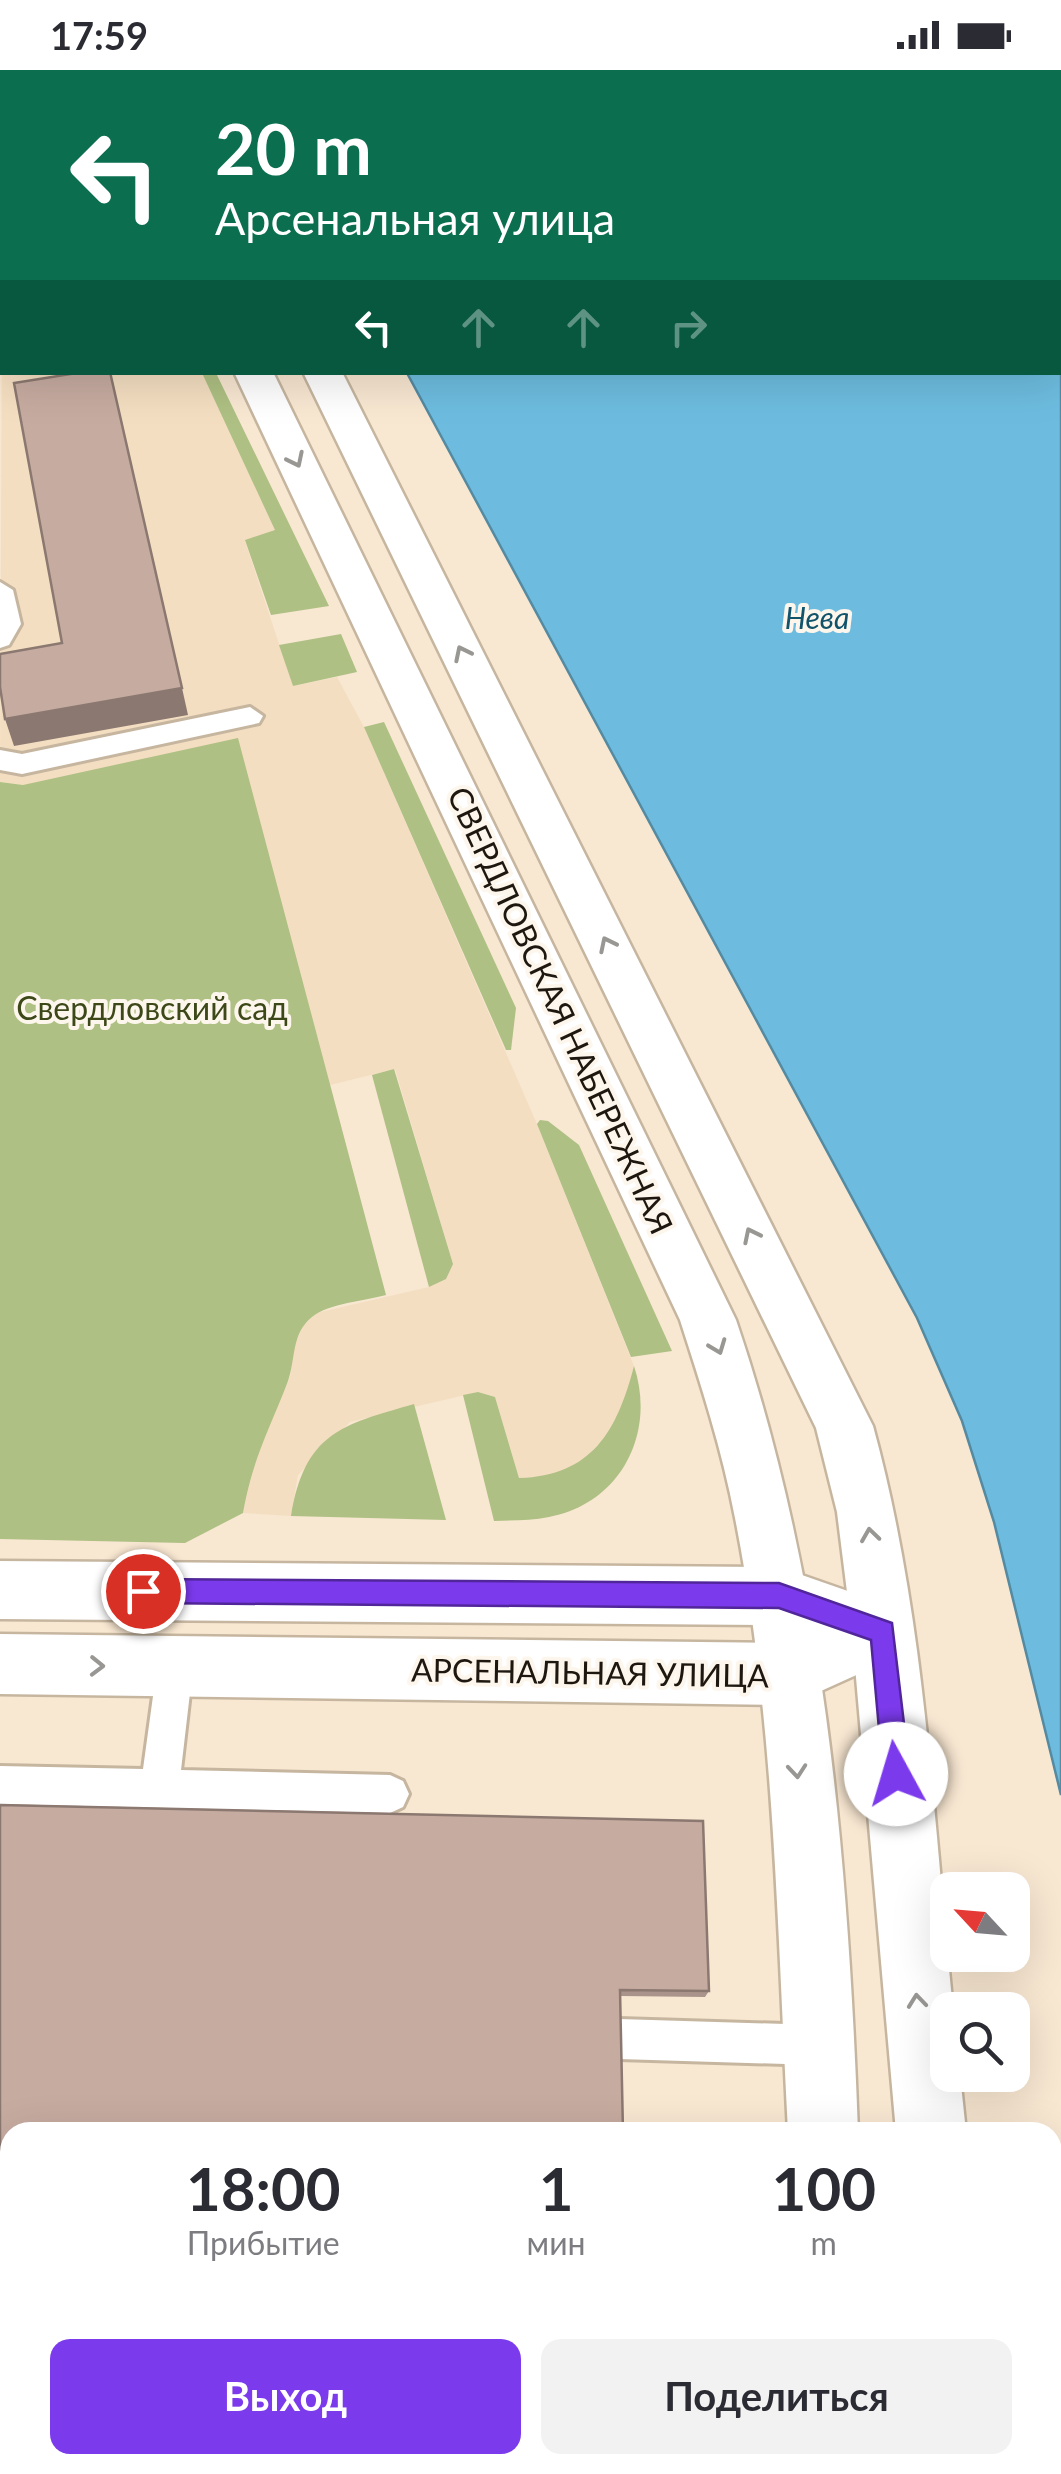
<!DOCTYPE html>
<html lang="ru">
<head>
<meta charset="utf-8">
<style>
  body { margin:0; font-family:Lato,sans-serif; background:#f2f2f3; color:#2b2b33; height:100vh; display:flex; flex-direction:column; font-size:38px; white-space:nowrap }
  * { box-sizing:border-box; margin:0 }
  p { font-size:32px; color:#7c7c81 }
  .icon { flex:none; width:55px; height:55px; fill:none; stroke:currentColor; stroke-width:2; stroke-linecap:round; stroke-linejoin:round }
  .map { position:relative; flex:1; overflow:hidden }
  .side { position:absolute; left:0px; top:2052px; width:1062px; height:352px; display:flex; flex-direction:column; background:#fff; border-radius:30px 30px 0 0; box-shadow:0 10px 40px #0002 }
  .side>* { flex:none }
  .banner { position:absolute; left:0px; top:0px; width:1062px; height:305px; box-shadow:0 10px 40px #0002; background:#0b6e4f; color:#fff; overflow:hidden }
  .needle { width:65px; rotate:296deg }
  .buttons { position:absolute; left:930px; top:1802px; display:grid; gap:20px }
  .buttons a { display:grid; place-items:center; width:100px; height:100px; border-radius:20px; background:#fff; box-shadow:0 10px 40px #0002; font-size:50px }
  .pin { position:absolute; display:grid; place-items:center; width:85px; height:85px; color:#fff; margin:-42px; border:5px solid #fff; border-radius:50%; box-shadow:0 2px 10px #0007 }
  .me { position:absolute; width:110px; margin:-55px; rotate:354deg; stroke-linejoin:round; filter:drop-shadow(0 0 8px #0008) }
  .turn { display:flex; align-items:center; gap:35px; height:210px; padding:0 50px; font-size:45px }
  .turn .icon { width:130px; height:130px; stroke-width:2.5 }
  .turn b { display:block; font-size:70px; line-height:85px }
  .lanes { display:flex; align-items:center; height:95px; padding:0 50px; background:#0003; justify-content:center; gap:50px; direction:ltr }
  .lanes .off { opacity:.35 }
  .eta { display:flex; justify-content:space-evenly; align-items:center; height:170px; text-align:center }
  .eta b { font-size:60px; font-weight:700; line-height:70px }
  .button { display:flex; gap:20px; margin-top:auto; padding:20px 50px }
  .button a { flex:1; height:115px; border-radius:20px; background:#7c3aed; color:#fff; font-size:40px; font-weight:700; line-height:115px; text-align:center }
  .button a+a { background:#f2f2f3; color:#2b2b33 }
  .status { display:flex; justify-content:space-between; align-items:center; height:70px; padding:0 50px; background:#fff; direction:ltr }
  .status svg { height:28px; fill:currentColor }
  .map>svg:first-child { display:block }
  .built { fill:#f4dec1 }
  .green { fill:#aec083 }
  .water { fill:#6dbcdf; stroke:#558aa1; stroke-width:2.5 }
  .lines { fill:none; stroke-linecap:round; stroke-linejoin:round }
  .service-casing { stroke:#c6b6a0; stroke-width:6 }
  .secondary-casing { stroke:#c6b6a0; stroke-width:5 }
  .primary-casing { stroke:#c6b6a0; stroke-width:5 }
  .service { fill:#fff; fill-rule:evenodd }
  .secondary { fill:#fff; fill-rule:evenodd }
  .primary { fill:#fff; fill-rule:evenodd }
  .wall { fill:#aa938a }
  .shaded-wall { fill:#8b7870 }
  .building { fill:#c6aba0; stroke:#8b7870; stroke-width:2.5 }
  .oneway { stroke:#999793 }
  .route { fill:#7c3aed; stroke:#51269a; stroke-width:2.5 }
  .labels { text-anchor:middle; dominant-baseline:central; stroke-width:8; stroke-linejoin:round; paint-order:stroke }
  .far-water-label { font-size:30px; font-style:italic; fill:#11536b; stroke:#fdf6ed }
  .park-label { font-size:32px; fill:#3c4817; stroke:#fdf6ed }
  .street-label { font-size:32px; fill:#1d170f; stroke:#fdf6ed }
</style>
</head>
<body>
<div class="status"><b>17:59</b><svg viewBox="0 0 49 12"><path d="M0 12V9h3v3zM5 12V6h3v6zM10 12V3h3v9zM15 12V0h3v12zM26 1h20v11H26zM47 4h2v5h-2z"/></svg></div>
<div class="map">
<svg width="1061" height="2404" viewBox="0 0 1061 2404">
  <rect width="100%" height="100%" fill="#f8e7d1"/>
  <polygon class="built" points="2,238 2,302 202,303 276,461 245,471 293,616 337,607 364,657 537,1054 634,1296 623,1337 603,1369 581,1393 556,1406 519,1408 495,1327 478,1322 350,1352 298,1405 291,1446 243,1443 252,1392 290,1307 294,1275 304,1255 316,1243 429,1217 453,1194 395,999 330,1015 320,981 23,715 0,712"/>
  <g class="green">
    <polygon points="202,303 216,303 329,536 271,545 245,470 275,460"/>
    <polygon points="341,564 357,602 293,616 279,575"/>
    <polygon points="384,652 516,938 511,980 506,980 364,657"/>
    <path d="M 238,668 L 386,1225 C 365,1231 329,1233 312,1247 C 291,1264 296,1288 288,1311 C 269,1361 253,1387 243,1443 L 185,1473 L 0,1469 L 0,712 L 23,715 Z"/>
    <polygon points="394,999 453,1194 446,1209 429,1217 372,1005"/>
    <polygon points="540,1050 548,1051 579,1075 672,1281 631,1287 537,1054"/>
    <path d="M 634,1296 C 656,1362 622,1433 549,1447 C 531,1451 512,1450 494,1451 L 463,1325 L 478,1322 L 495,1327 L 519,1408 C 592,1406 617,1361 634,1296 Z"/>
    <path d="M 414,1334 L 446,1450 L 291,1446 C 305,1363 341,1355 414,1334 Z"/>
  </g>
  <polygon class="water" points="225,0 1061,0 1061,1725 994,1452 962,1351 917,1248 407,303 1060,302 1060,2"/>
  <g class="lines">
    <g class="service-casing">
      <g id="service">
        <rect x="0" y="8" width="2" height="12"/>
        <rect x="0" y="241" width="2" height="14"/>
        <polygon points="0,512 13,520 21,554 9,575 0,578"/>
        <polygon points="250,637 263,646 259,653 22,704 0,700 0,680 22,684"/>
        <polygon points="175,1579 188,1584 193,1597 181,1700 390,1705 403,1711 409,1724 403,1737 390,1743 0,1734 0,1696 143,1699 157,1597 162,1584"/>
        <polygon points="619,1949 817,1955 831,1961 837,1975 831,1989 817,1995 619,1989 605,1983 599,1969 605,1955"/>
        <rect x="652" y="2395" width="46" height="9"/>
      </g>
    </g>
    <g class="secondary-casing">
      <polygon id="secondary" points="0,1491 779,1497 905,1541 914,1562 905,1583 790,1635 0,1624 0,1564 788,1573 807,1565 779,1555 0,1549"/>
    </g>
    <g class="primary-casing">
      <g id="primary">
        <polygon points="73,0 107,0 109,2 75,2"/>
        <polygon points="142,0 176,0 178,2 144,2"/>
        <path d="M 234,302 L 273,302 L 736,1250 C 825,1512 848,1787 858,2062 L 788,2062 C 777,1857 775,1650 735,1448 C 722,1380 701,1315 680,1250 Z"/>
        <path d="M 303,302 L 342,302 L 873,1356 C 925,1545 933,1746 953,1940 L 948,1940 L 948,2005 L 960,2005 L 966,2062 L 896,2062 L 852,1562 L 837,1442 L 816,1358 Z"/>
        <rect x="808" y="2395" width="76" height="9"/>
        <polygon points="929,2395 1005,2395 1006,2404 930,2404"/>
      </g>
    </g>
    <use href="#service" class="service"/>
    <use href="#secondary" class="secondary"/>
    <use href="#primary" class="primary"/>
  </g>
  <polygon class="wall" points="0,1735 709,1921 705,1927 621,1926"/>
  <g class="shaded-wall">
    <polygon points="2,48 2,66 0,67 0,49"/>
    <polygon points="2,205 2,223 0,224 0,206"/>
    <polygon points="182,618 188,645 14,676 5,649"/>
  </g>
  <g class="building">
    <polygon points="0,26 2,31 2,48 0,49"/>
    <polygon points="0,84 2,84 2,205 0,206"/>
    <polygon points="83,302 110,302 182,618 5,649 0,617 0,584 62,573 14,313"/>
    <polygon points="0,1735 703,1751 709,1921 620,1920 623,2062 10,2062 10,2395 630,2395 630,2404 0,2404"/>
  </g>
  <defs><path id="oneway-chevron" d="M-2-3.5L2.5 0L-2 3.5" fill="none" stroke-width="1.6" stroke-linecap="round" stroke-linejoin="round" transform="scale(2.5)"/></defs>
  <g class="oneway">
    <use href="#oneway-chevron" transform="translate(296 390) rotate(64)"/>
    <use href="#oneway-chevron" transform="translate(462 583) rotate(-116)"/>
    <use href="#oneway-chevron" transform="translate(607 874) rotate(-116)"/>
    <use href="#oneway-chevron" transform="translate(751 1165) rotate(-116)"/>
    <use href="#oneway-chevron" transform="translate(718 1277) rotate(69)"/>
    <use href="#oneway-chevron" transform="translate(870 1465) rotate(-98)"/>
    <use href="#oneway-chevron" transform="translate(97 1596) rotate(1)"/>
    <use href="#oneway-chevron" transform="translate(797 1701) rotate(85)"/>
    <use href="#oneway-chevron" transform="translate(917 1931) rotate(-96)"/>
  </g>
  <polygon class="route" points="143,1509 779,1513 892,1553 910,1704 906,1713 896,1717 887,1713 883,1704 871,1570 779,1538 143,1533 134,1529 131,1521 134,1513"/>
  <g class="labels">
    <g class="far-water-label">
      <text x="817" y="547">Нева</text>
    </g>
    <g class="park-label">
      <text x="152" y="937">Свердловский сад</text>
    </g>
    <g class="street-label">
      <text transform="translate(561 940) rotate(65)">СВЕРДЛОВСКАЯ НАБЕРЕЖНАЯ</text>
      <text transform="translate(590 1602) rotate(1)">АРСЕНАЛЬНАЯ УЛИЦА</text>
    </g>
  </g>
</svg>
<div class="buttons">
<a><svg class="needle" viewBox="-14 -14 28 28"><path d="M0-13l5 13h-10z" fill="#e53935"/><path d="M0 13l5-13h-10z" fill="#7c7c81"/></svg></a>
<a><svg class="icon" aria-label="search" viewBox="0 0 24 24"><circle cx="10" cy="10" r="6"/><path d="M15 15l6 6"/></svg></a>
</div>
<div class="pin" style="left:143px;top:1521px;background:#d93025"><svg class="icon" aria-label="arrive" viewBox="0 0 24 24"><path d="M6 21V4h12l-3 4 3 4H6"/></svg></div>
<svg class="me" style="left:896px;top:1704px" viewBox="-20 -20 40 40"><circle r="19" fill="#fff"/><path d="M0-13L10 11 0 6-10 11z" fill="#7c3aed"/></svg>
<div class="banner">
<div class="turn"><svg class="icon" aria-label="left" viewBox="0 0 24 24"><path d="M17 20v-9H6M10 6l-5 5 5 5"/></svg><div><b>20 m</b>Арсенальная улица</div></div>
<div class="lanes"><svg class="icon" aria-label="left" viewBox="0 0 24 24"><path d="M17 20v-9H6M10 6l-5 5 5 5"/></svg><svg class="icon off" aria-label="ahead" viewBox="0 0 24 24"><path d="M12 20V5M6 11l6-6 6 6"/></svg><svg class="icon off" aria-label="ahead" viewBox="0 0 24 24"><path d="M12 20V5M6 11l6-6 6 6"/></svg><svg class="icon off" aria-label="right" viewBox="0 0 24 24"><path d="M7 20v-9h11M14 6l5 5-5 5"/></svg></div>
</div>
<section class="side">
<div class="eta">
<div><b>18:00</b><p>Прибытие</p></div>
<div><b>1</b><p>мин</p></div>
<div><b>100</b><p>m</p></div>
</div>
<div class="button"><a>Выход</a><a>Поделиться</a></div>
</section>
</div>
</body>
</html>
